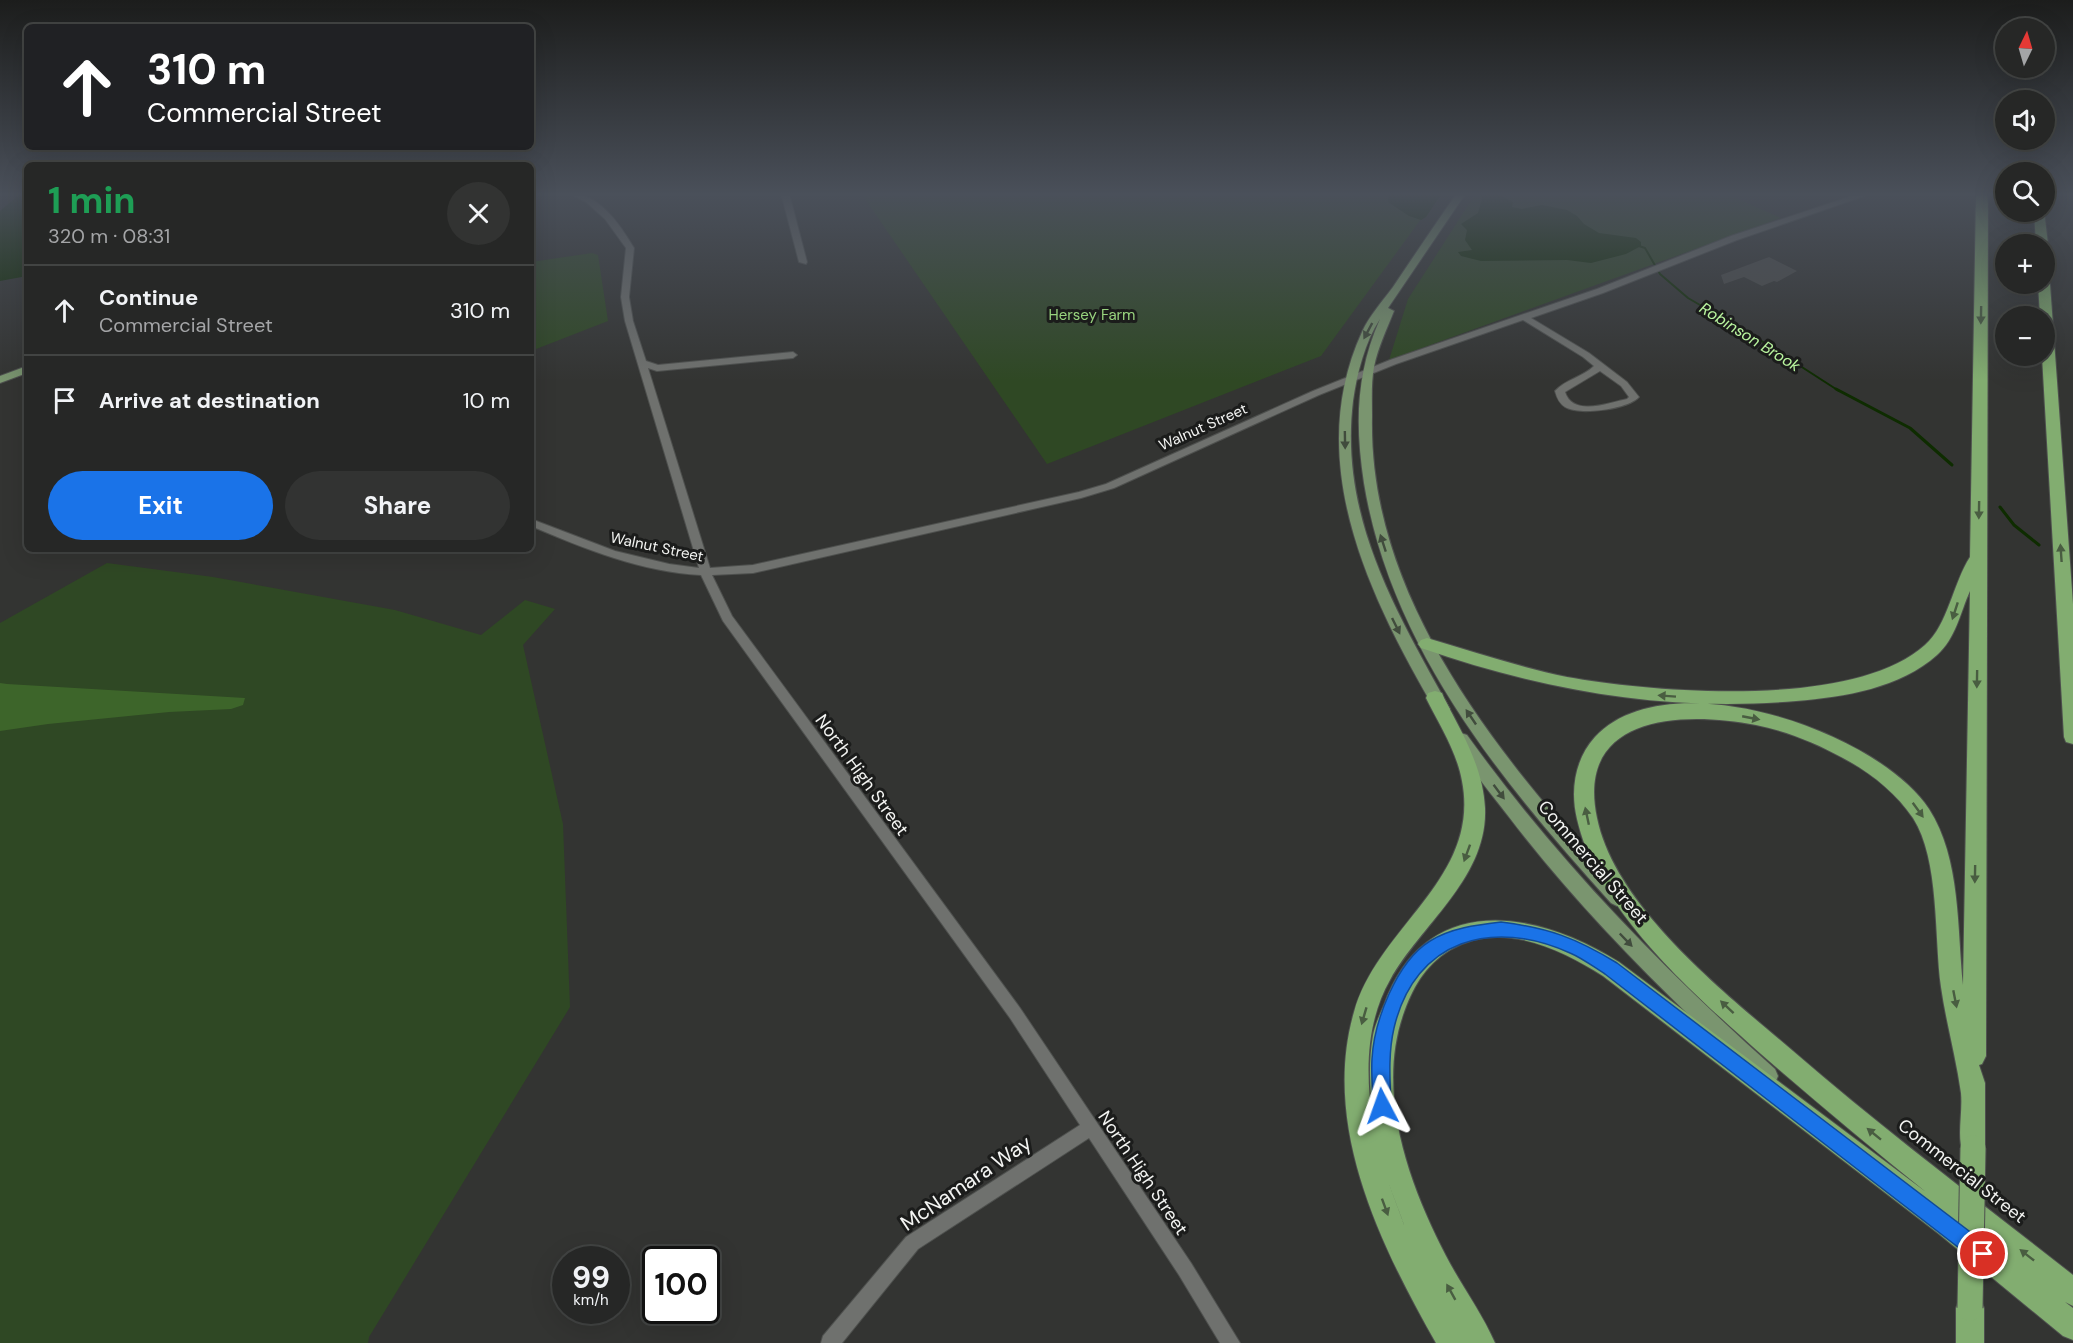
<!DOCTYPE html>
<html lang="en">
<head>
<meta charset="utf-8">
<style>
  body { margin:0; font-family:"DM Sans",sans-serif; background:#323332; color:#f1f3f6; height:100vh; display:flex; flex-direction:column; font-size:22px; white-space:nowrap }
  * { box-sizing:border-box; margin:0 }
  p { font-size:20px; color:#a4a5a7 }
  .icon { flex:none; width:33px; height:33px; fill:none; stroke:currentColor; stroke-width:2; stroke-linecap:round; stroke-linejoin:round }
  .map { position:relative; flex:1; overflow:hidden }
  .side { position:absolute; left:24px; top:162px; width:510px; height:390px; display:flex; flex-direction:column; background:#262726; border-radius:9px; box-shadow:0 6px 24px #0002,0 0 0 2px #424443 }
  .side>* { flex:none }
  .guide { position:absolute; left:24px; top:24px; width:510px; height:126px; border-radius:9px; box-shadow:0 6px 24px #0002,0 0 0 2px #424443; background:#202124; color:#fff; overflow:hidden }
  .needle { width:39px; rotate:5deg }
  .controls { position:absolute; left:1995px; top:18px; display:grid; gap:12px }
  .controls a { display:grid; place-items:center; width:60px; height:60px; border-radius:50%; background:#262726; box-shadow:0 6px 24px #0002,0 0 0 2px #424443; font-size:30px }
  .speed { position:absolute; left:552px; top:1246px; display:flex; gap:12px; font-size:30px; font-weight:700; text-align:center }
  .speed>* { display:grid; place-content:center; width:78px; height:78px; border-radius:50%; background:#262726; box-shadow:0 6px 24px #0002,0 0 0 2px #424443; line-height:1 }
  .speed small { font-size:15px; font-weight:400 }
  .speed .limit { border:3px solid #111; border-radius:9px; background:#fff; color:#111 }
  .pin { position:absolute; display:grid; place-items:center; width:51px; height:51px; color:#fff; margin:-26px; border:3px solid #fff; border-radius:50%; box-shadow:0 2px 6px #0007 }
  .me { position:absolute; width:66px; margin:-33px; rotate:356deg; stroke-linejoin:round; filter:drop-shadow(0 0 4px #0008) }
  .turn { display:flex; align-items:center; gap:21px; height:126px; padding:0 24px; font-size:27px }
  .turn .icon { width:78px; height:78px; stroke-width:2.5 }
  .turn b { display:block; font-size:42px; line-height:51px }
  .round { display:grid; place-items:center; flex:none; width:63px; height:63px; border-radius:32px; background:#323332 }
  .head { display:flex; align-items:center; justify-content:space-between; height:102px; padding:0 24px }
  h1 { font-size:36px; font-weight:700; line-height:45px; color:#1e9e55 }
  .action { display:flex; gap:12px; margin-top:auto; padding:12px 24px }
  .action a { flex:1; height:69px; border-radius:36px; background:#1a73e8; color:#fff; font-size:24px; font-weight:700; line-height:69px; text-align:center }
  .action a+a { background:#323332; color:#f1f3f6 }
  ul { padding:0; list-style:none }
  li { display:flex; align-items:center; gap:18px; height:90px; padding:0 24px; border-top:2px solid #424443 }
  li div { flex:1 }
  li b { display:block; font-size:22px }
  li em { font-style:normal }
  .map>svg:first-child { display:block }
  .green { fill:#2f4824 }
  .forest { fill:#3d652a }
  .water { fill:#0e2c00 }
  .lines { fill:none; stroke-linecap:round; stroke-linejoin:round }
  .stream-far1 { stroke:#0e2c00; stroke-width:2 }
  .stream { stroke:#0e2c00; stroke-width:3 }
  .building { fill:#4a4b49 }
  .minor-casing { stroke:#4e504e; stroke-width:2 }
  .major-casing { stroke:#4e504e; stroke-width:2 }
  .highway-casing { stroke:#4e504e; stroke-width:2 }
  .minor { fill:#6f716e; fill-rule:evenodd }
  .major { fill:#7a956f; fill-rule:evenodd }
  .highway { fill:#82ad70; fill-rule:evenodd }
  .highway-bridge-casing { stroke:#4e504e; stroke-width:27; stroke-linecap:butt }
  .highway-bridge { stroke:#82ad70; stroke-width:25 }
  .oneway { fill:#495d41 }
  .oneway2 { fill:#414c3d }
  .route { fill:#1a73e8; stroke:#114b97; stroke-width:1.5 }
  .labels { text-anchor:middle; dominant-baseline:central; stroke-width:6; stroke-linejoin:round; paint-order:stroke }
  .far-park-label { font-size:15px; fill:#98d37e; stroke:#1b1c1b }
  .far-street-label { font-size:15px; fill:#f3f4f2; stroke:#1b1c1b }
  .far-water-label { font-size:16px; font-style:italic; fill:#b9f59f; stroke:#1b1c1b }
  .street-label { font-size:18px; fill:#f3f4f2; stroke:#1b1c1b }
  .near-street-label { font-size:21px; fill:#f3f4f2; stroke:#1b1c1b }
</style>
</head>
<body>
<div class="map">
<svg width="2073" height="1343" viewBox="0 0 2073 1343">
  <rect width="100%" height="100%" fill="#333432"/>
  <g class="green">
    <polygon points="861,193 1440,193 1321,356 1047,464"/>
    <polygon points="1476,193 1724,193 1781,218 1389,360 1408,299"/>
    <polygon points="592,253 598,255 608,321 531,351 531,262"/>
    <polygon points="107,563 213,577 395,610 481,635 525,600 555,609 523,645 563,824 570,1007 369,1337 368,1343 0,1343 0,623"/>
  </g>
  <polygon class="forest" points="0,683 7,684 245,698 243,705 231,709 169,712 48,724 0,731"/>
  <g class="water">
    <polygon points="21,193 27,193 27,276 0,281 0,211"/>
    <polygon points="1380,193 1442,193 1426,217 1421,220 1409,216 1388,202 1388,196"/>
    <polygon points="1480,193 1496,193 1513,202 1512,207 1522,209 1542,205 1567,210 1577,216 1584,224 1599,233 1636,238 1641,242 1641,246 1626,254 1591,263 1567,260 1481,261 1461,256 1458,252 1472,250 1465,240 1467,230 1461,224 1478,213 1482,199"/>
  </g>
  <g class="lines">
    <polyline class="stream-far1" points="1636,245 1645,248 1660,274 1688,298 1760,340 1839,391"/>
    <g class="stream">
      <polyline points="1836,389 1910,428 1952,465"/>
      <polyline points="2000,507 2014,525 2039,545"/>
    </g>
  </g>
  <polygon class="building" points="1769,257 1797,271 1777,282 1774,281 1762,286 1744,277 1724,284 1721,275"/>
  <g class="lines">
    <g class="minor-casing">
      <g id="minor">
        <path d="M 568,193 C 599,193 619,223 634,248 L 629,297 L 633,321 L 646,361 L 658,365 L 793,352 L 797,355 L 793,358 L 657,371 L 648,368 L 710,568 L 753,565 L 1079,492 L 1106,484 L 1313,391 L 1390,360 L 1597,289 L 1731,236 L 1861,193 L 1873,193 L 1737,240 L 1603,293 L 1531,318 L 1589,353 L 1627,382 L 1639,397 C 1628,409 1580,416 1565,407 C 1559,403 1557,398 1555,391 C 1566,379 1583,377 1594,366 L 1583,357 L 1523,320 L 1396,364 L 1319,395 L 1114,488 L 1081,498 L 753,573 L 712,575 L 732,616 L 1020,1008 L 1191,1263 L 1240,1343 L 1220,1343 L 1179,1275 L 1089,1138 L 918,1249 L 842,1343 L 821,1343 L 823,1336 L 906,1237 L 1080,1125 L 1010,1018 L 723,621 L 701,575 C 642,572 585,549 531,526 L 531,519 L 615,551 L 669,564 L 699,568 L 625,321 L 621,297 L 626,248 L 605,219 L 586,202 ZM 1600,371 L 1621,386 L 1629,397 L 1627,399 C 1608,403 1573,417 1565,392 Z"/>
        <polygon points="781,193 789,193 807,262 806,264 799,262"/>
      </g>
    </g>
    <g class="major-casing">
      <g id="major">
        <path d="M 1457,193 L 1466,193 L 1388,308 L 1394,311 C 1387,329 1378,347 1374,367 C 1371,383 1372,400 1372,417 C 1368,603 1505,763 1623,893 L 1626,898 L 1623,903 L 1617,906 L 1611,903 C 1502,782 1391,648 1364,483 C 1355,424 1356,373 1380,319 C 1365,342 1357,373 1353,401 C 1339,517 1396,611 1450,709 L 1447,713 L 1437,713 C 1371,600 1302,463 1362,332 C 1369,316 1382,302 1393,287 C 1414,256 1435,224 1457,193 Z"/>
        <polygon points="27,366 27,373 0,383 0,376"/>
        <path d="M 1461,733 L 1467,735 C 1556,859 1661,967 1775,1069 L 1778,1076 L 1775,1083 L 1768,1086 L 1761,1083 C 1671,1000 1583,914 1509,817 C 1490,792 1468,767 1453,739 L 1455,735 Z"/>
      </g>
    </g>
    <g class="highway-casing">
      <g id="highway">
        <path d="M 1976,193 L 1988,193 L 1986,1056 L 1982,1064 L 1979,1065 L 1985,1083 L 1985,1148 L 1982,1157 L 1973,1160 L 1964,1157 C 1956,1137 1963,1114 1961,1093 C 1956,1057 1946,1022 1941,987 C 1934,938 1940,860 1913,818 C 1896,793 1870,772 1843,758 C 1816,743 1786,731 1756,725 C 1683,711 1575,714 1597,818 C 1615,907 1726,994 1793,1051 C 1883,1129 1979,1201 2073,1275 L 2073,1306 L 2065,1302 L 2073,1308 L 2073,1340 L 2063,1336 L 1939,1234 L 1603,976 C 1560,948 1499,920 1450,950 C 1424,966 1412,989 1403,1015 C 1376,1094 1409,1185 1446,1256 C 1461,1285 1482,1313 1495,1343 L 1465,1343 L 1464,1341 L 1465,1343 L 1436,1343 C 1381,1246 1321,1126 1354,1012 C 1378,926 1481,879 1462,781 C 1457,752 1439,724 1426,698 L 1428,693 L 1435,691 L 1442,693 L 1444,698 C 1462,733 1483,767 1485,808 C 1488,878 1421,924 1390,980 C 1366,1022 1365,1074 1373,1121 C 1370,1092 1368,1064 1373,1035 C 1375,1025 1380,1014 1384,1005 C 1425,891 1535,909 1619,962 L 1926,1192 C 1870,1147 1815,1101 1761,1054 C 1693,993 1598,912 1577,819 C 1570,790 1575,759 1595,737 C 1667,659 1877,730 1929,809 C 1961,859 1957,928 1963,985 L 1970,591 C 1960,613 1956,638 1937,655 C 1900,688 1845,697 1796,701 C 1664,712 1546,691 1421,648 L 1418,644 L 1421,640 L 1427,638 C 1474,652 1519,667 1567,677 C 1656,693 1854,709 1925,645 C 1948,625 1953,583 1970,557 ZM 1386,1176 L 1402,1219 L 1404,1226 L 1403,1222 Z"/>
        <polygon points="2044,210 2048,244 2044,247 2044,244 2036,244 2034,212"/>
        <polygon points="2044,280 2050,284 2073,604 2073,744 2066,742 2064,737 2042,356 2044,356 2044,316 2040,316 2038,284 2044,284"/>
        <polygon points="1970,1294 1980,1298 1984,1308 1984,1343 1956,1343 1956,1308 1960,1298"/>
      </g>
    </g>
    <use href="#minor" class="minor"/>
    <use href="#major" class="major"/>
    <use href="#highway" class="highway"/>
    <g class="highway-bridge-casing">
      <polyline id="highway-bridge" points="1970,1308 1973,1148"/>
    </g>
    <use href="#highway-bridge" class="highway-bridge"/>
  </g>
  <defs><path id="oneway-solid" d="M-6-.8H1V-3.2L6.5 0L1 3.2V.8H-6Z" transform="scale(1.5)"/></defs>
  <g class="oneway">
    <use href="#oneway-solid" transform="translate(1981 315) rotate(91)"/>
    <use href="#oneway-solid" transform="translate(1979 510) rotate(91)"/>
    <use href="#oneway-solid" transform="translate(2061 553) rotate(-94)"/>
    <use href="#oneway-solid" transform="translate(1955 611) rotate(108)"/>
    <use href="#oneway-solid" transform="translate(1977 679) rotate(91)"/>
    <use href="#oneway-solid" transform="translate(1667 696) rotate(-176)"/>
    <use href="#oneway-solid" transform="translate(1751 718) rotate(11)"/>
    <use href="#oneway-solid" transform="translate(1918 810) rotate(54)"/>
    <use href="#oneway-solid" transform="translate(1587 816) rotate(-102)"/>
    <use href="#oneway-solid" transform="translate(1467 853) rotate(110)"/>
    <use href="#oneway-solid" transform="translate(1975 874) rotate(91)"/>
    <use href="#oneway-solid" transform="translate(1955 999) rotate(79)"/>
    <use href="#oneway-solid" transform="translate(1727 1007) rotate(-137)"/>
    <use href="#oneway-solid" transform="translate(1364 1016) rotate(106)"/>
    <use href="#oneway-solid" transform="translate(1874 1134) rotate(-141)"/>
    <use href="#oneway-solid" transform="translate(1385 1207) rotate(70)"/>
    <use href="#oneway-solid" transform="translate(2027 1255) rotate(-142)"/>
    <use href="#oneway-solid" transform="translate(1451 1292) rotate(-119)"/>
  </g>
  <g class="oneway2">
    <use href="#oneway-solid" transform="translate(1368 331) rotate(118)"/>
    <use href="#oneway-solid" transform="translate(1345 440) rotate(89)"/>
    <use href="#oneway-solid" transform="translate(1383 543) rotate(-108)"/>
    <use href="#oneway-solid" transform="translate(1396 626) rotate(64)"/>
    <use href="#oneway-solid" transform="translate(1471 717) rotate(-124)"/>
    <use href="#oneway-solid" transform="translate(1499 792) rotate(53)"/>
    <use href="#oneway-solid" transform="translate(1626 940) rotate(46)"/>
  </g>
  <linearGradient id="sky" x2="0" y2="1"><stop stop-color="#1c1d1c"/><stop offset="0.51" stop-color="#4a505a"/><stop offset="1" stop-color="#4a505a" stop-opacity="0"/></linearGradient>
  <rect width="2073" height="381" fill="url(#sky)"/>
  <path class="route" d="M 1501,922 C 1549,928 1576,938 1617,963 L 1990,1247 L 1993,1254 L 1990,1261 L 1983,1264 L 1976,1261 L 1605,974 C 1594,967 1582,958 1570,953 C 1493,918 1415,939 1394,1028 C 1388,1054 1390,1080 1391,1106 L 1389,1112 L 1382,1115 L 1376,1112 L 1373,1106 C 1373,1091 1371,1075 1372,1059 C 1374,1022 1396,962 1430,941 C 1451,928 1476,925 1501,922 Z"/>
  <g class="labels">
    <g class="far-park-label">
      <text x="1092" y="315">Hersey Farm</text>
    </g>
    <g class="far-street-label">
      <text transform="translate(1203 427) rotate(-24)">Walnut Street</text>
      <text transform="translate(657 547) rotate(12)">Walnut Street</text>
    </g>
    <g class="far-water-label">
      <text transform="translate(1750 337) rotate(32)">Robinson Brook</text>
    </g>
    <g class="street-label">
      <text transform="translate(862 775) rotate(54)">North High Street</text>
      <text transform="translate(1593 862) rotate(49)">Commercial Street</text>
      <text transform="translate(1962 1171) rotate(38)">Commercial Street</text>
      <text transform="translate(1143 1173) rotate(56)">North High Street</text>
    </g>
    <g class="near-street-label">
      <text transform="translate(966 1183) rotate(-34)">McNamara Way</text>
    </g>
  </g>
</svg>
<div class="controls">
<a><svg class="needle" viewBox="-14 -14 28 28"><path d="M0-13l5 13h-10z" fill="#e53935"/><path d="M0 13l5-13h-10z" fill="#a4a5a7"/></svg></a>
<a><svg class="icon" aria-label="sound" viewBox="0 0 24 24"><path d="M4 9h4l5-4v14l-5-4H4zM17 9q2 3 0 6"/></svg></a>
<a><svg class="icon" aria-label="search" viewBox="0 0 24 24"><circle cx="10" cy="10" r="6"/><path d="M15 15l6 6"/></svg></a>
<a>+</a>
<a>−</a>
</div>
<div class="speed"><div>99<small>km/h</small></div><div class="limit">100</div></div>
<div class="pin" style="left:1983px;top:1254px;background:#d93025"><svg class="icon" aria-label="arrive" viewBox="0 0 24 24"><path d="M6 21V4h12l-3 4 3 4H6"/></svg></div>
<svg class="me" style="left:1382px;top:1106px" viewBox="-20 -20 40 40"><path d="M0-17L14 15 0 8-14 15z" fill="#1a73e8" stroke="#fff" stroke-width="4"/></svg>
<div class="guide">
<div class="turn"><svg class="icon" aria-label="ahead" viewBox="0 0 24 24"><path d="M12 20V5M6 11l6-6 6 6"/></svg><div><b>310 m</b>Commercial Street</div></div>
</div>
<section class="side">
<div class="head"><div><h1>1 min</h1><p>320 m · 08:31</p></div><a class="round"><svg class="icon" aria-label="close" viewBox="0 0 24 24"><path d="M6 6l12 12M18 6L6 18"/></svg></a></div>
<ul>
<li><svg class="icon" aria-label="ahead" viewBox="0 0 24 24"><path d="M12 20V5M6 11l6-6 6 6"/></svg><div><b>Continue</b><p>Commercial Street</p></div><em>310 m</em></li>
<li><svg class="icon" aria-label="arrive" viewBox="0 0 24 24"><path d="M6 21V4h12l-3 4 3 4H6"/></svg><div><b>Arrive at destination</b></div><em>10 m</em></li>
</ul>
<div class="action"><a>Exit</a><a>Share</a></div>
</section>
</div>
</body>
</html>
